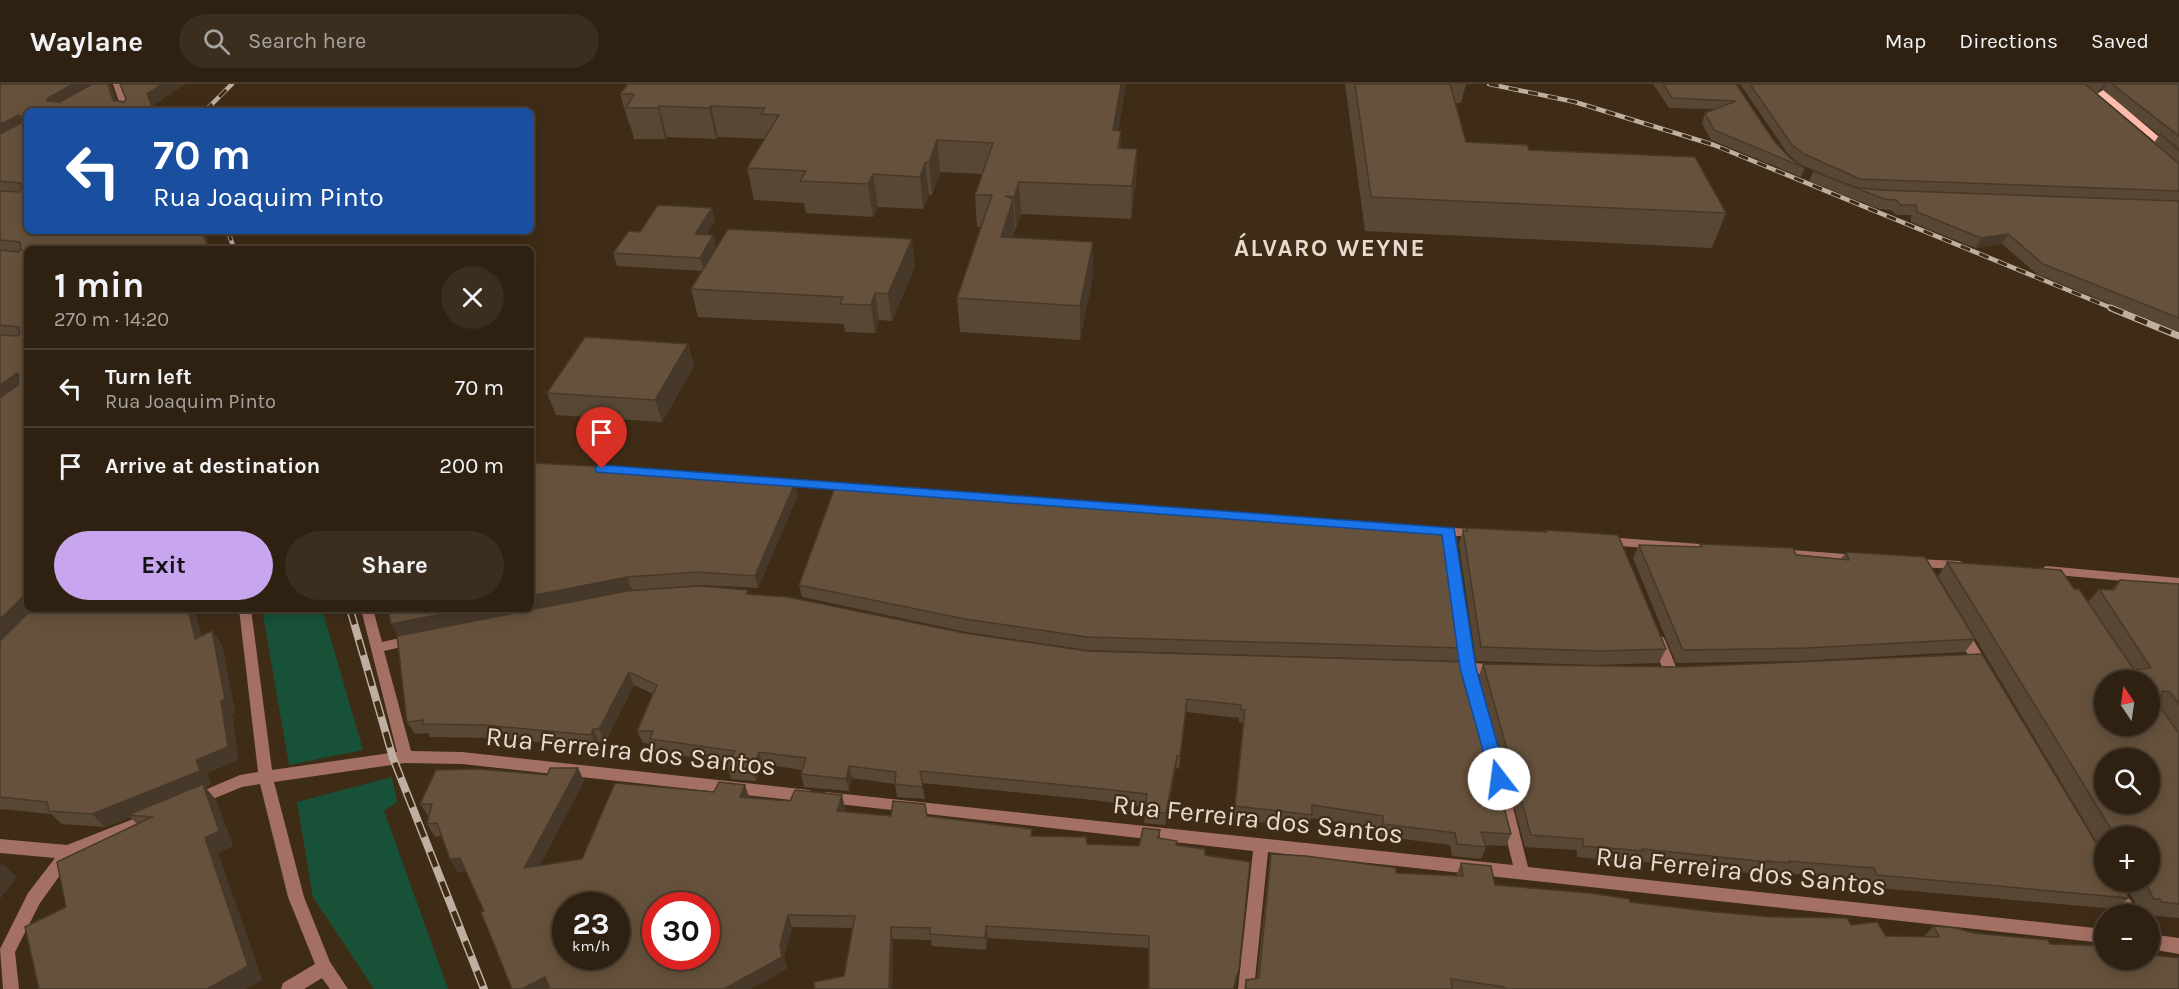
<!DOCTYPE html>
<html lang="en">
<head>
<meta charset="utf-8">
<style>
  body { margin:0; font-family:Karla,sans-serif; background:#3b2e1f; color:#f1f3f6; height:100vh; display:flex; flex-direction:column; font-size:22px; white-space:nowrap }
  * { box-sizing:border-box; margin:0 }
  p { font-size:20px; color:#a7a39f }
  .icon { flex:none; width:33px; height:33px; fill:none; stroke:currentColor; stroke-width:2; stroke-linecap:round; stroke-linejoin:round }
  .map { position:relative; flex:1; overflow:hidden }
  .drawer { position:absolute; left:24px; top:162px; width:510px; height:366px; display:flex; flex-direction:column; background:#2f2111; border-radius:9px; box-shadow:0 3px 15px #0003,0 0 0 2px #4a3e31 }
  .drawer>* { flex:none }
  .hud { position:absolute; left:24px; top:24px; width:510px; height:126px; border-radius:9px; box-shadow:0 3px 15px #0003,0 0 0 2px #4a3e31; background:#1a4fa0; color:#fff; overflow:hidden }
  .needle { width:39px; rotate:347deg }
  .tools { position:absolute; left:2094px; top:586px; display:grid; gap:12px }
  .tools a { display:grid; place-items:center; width:66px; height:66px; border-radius:50%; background:#2f2111; box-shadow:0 3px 15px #0003,0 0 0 2px #4a3e31; font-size:30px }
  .speed { position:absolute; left:552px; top:808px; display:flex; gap:12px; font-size:30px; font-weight:700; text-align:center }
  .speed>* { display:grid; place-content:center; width:78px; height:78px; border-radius:50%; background:#2f2111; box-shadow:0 3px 15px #0003,0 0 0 2px #4a3e31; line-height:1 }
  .speed small { font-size:15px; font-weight:400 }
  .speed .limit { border:9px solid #d22; background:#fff; color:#111 }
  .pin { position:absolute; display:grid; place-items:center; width:51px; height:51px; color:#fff; margin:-62px -26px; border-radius:50% 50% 50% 0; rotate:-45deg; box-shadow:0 0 6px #0007 }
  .pin .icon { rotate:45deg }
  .me { position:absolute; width:66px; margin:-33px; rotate:345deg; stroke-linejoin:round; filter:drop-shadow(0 0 4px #0008) }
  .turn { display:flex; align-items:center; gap:21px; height:126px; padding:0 30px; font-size:27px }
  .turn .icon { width:78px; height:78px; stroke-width:2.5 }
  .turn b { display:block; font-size:42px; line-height:51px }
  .round { display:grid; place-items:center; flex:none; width:63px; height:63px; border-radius:32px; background:#3b2e1f }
  .headline { display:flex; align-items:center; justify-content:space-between; height:102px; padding:0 30px }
  h1 { font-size:36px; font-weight:700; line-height:45px }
  .primary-button { display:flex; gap:12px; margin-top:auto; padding:12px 30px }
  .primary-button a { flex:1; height:69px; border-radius:36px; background:#c7a6ef; color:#111; font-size:24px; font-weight:700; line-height:69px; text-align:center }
  .primary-button a+a { background:#3b2e1f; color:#f1f3f6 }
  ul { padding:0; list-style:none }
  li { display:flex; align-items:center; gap:18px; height:78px; padding:0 30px; border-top:2px solid #4a3e31 }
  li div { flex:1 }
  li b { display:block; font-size:22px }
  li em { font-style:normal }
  header { display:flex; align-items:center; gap:36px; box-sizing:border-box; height:84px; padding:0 30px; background:#2f2111; border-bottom:2px solid #4a3e31 }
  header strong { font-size:28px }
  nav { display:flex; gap:33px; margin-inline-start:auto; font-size:21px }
  .search { width:420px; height:54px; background:#3b2e1f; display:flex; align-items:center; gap:15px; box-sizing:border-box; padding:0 21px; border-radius:33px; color:#a7a39f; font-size:22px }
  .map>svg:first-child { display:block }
  .green { fill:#175138 }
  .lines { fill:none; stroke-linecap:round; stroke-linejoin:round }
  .minor { fill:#a47064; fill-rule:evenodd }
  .primary { fill:#fcbbad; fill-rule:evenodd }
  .rail-far2-casing { stroke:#beafa1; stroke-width:4.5 }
  .rail-far1-casing { stroke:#beafa1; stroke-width:7 }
  .rail-casing { stroke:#beafa1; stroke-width:8 }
  .rail-far2 { stroke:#3f2c17; stroke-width:3; stroke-dasharray:10; stroke-linecap:butt }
  .rail-far1 { stroke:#3f2c17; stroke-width:4.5; stroke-dasharray:13; stroke-linecap:butt }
  .rail { stroke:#3f2c17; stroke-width:5; stroke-dasharray:16; stroke-linecap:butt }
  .wall { fill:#584734; fill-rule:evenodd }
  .shaded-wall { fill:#47392a }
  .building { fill:#66523c; stroke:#47392a; stroke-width:1.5; fill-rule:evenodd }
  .route { fill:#1a73e8; stroke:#114b97; stroke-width:1.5 }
  .labels { text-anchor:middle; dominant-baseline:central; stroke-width:4.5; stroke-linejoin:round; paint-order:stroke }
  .far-district-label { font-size:24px; font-weight:bold; letter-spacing:1.5px; fill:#e7dace; stroke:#3f2c17 }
  .near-street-label { font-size:27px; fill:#e7dace; stroke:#3f2c17 }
</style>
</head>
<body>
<header>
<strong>Waylane</strong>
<div class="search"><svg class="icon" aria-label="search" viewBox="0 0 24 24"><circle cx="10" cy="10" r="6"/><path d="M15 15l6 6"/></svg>Search here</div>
<nav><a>Map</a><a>Directions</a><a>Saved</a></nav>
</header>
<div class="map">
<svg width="2179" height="905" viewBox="0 0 2179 905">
  <rect width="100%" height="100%" fill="#3f2c17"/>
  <g class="green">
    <polygon points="262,525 322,525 363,666 289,681"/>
    <polygon points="392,693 397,718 384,727 448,905 374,905 313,813 297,718"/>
  </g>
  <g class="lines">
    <g class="minor">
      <polygon points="113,0 121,0 130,27 122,27"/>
      <polygon points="781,394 877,401 883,405 877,409 777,401 775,398 777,395"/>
      <polygon points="1199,425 1482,446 1484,449 1482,452 1456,452 1474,579 1501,581 1503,585 1501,589 1476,590 1500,672 1528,783 2104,845 2104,859 1268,768 1254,905 1238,905 1253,767 821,718 819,714 821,710 826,708 1513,781 1486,672 1463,589 1448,588 1446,584 1448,580 1461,579 1444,451 1195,432 1193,429 1195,426"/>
      <polygon points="1606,453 1700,460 1706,464 1700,468 1606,461 1600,457"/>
      <polygon points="1780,465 1858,471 1864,475 1858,479 1780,473 1774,469"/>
      <polygon points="1915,475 1960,477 1966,481 1960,485 1915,483 1909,479"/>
      <polygon points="2046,482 2179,494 2179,502 2046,490 2040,486"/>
      <polygon points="239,525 251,525 272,686 397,668 361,525 373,525 382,558 414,551 419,553 421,556 419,559 384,567 411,667 462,668 809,706 814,708 816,712 814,716 809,718 462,680 405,679 274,698 304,813 330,878 348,905 330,905 322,894 304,905 281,905 283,899 315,880 288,813 260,700 242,703 198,721 193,719 191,715 193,711 240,691 258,688"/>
      <polygon points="1961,542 1966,544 1988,580 1990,584 1988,588 1983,589 1978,588 1956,550 1955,547 1956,544"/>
      <polygon points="1658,551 1663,553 1665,556 1678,588 1676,592 1671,593 1666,592 1664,588 1651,556 1653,553"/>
      <polygon points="151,728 156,729 158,734 156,739 73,773 40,819 15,868 19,905 3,905 0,865 28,809 55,774 0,769 0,755 67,761"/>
      <polygon points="2104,795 2104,798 2120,798 2139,831 2122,831 2106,803 2103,798"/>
      <polygon points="2150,850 2179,854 2179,870 2150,865"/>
    </g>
    <polygon class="primary" points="2086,0 2097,0 2179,70 2179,78"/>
    <g class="rail-far2-casing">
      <g id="rail-far2">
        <polyline points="1489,0 1575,18 1714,61 2114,225"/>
        <polyline points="205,27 232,0"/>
        <polyline points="228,147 234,165"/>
      </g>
    </g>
    <g class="rail-far1-casing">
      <polyline id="rail-far1" points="2111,224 2179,252"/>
    </g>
    <g class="rail-casing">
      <polyline id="rail" points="350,525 393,674 484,905"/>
    </g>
    <use href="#rail-far2" class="rail-far2"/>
    <use href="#rail-far1" class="rail-far1"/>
    <use href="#rail" class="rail"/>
  </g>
  <g class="wall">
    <polygon points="0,0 112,3 116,17 124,18 126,15 120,0 185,0 154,21 27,27 27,147 204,147 211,165 27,165 27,525 195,525 201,552 212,547 222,561 235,629 232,630 238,676 207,689 211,700 205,703 216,716 233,762 218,769 262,896 66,823 137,740 130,733 105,743 62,740 51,730 1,725 0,726"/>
    <polygon points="628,0 1126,0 1118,46 1121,47 1121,64 1137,65 1136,97 1131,135 1021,130 1016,145 1015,145 1013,154 1093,192 1080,256 960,248 957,214 981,143 977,143 975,111 982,90 940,88 932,111 929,111 923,125 878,123 873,133 806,129 804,119 754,116 747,84 765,55 718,53 716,55 667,53 665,55 634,55 630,40 629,40 620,10"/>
    <polygon points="1345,0 1466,0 1461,19 1456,19 1466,58 1529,66 1726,129 1712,164 1365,147"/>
    <polygon points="1653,0 1736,0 1774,57 1790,74 1805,84 1801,93 1711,56 1702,39 1705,29 1714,25 1669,24"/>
    <path d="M 1740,0 L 2085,0 L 2154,59 L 2159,51 L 2103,6 L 2097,10 L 2085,0 L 2179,0 L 2179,248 L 2037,190 L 2002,160 L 1975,164 L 1911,138 L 1911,131 L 1896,131 L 1891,126 L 1879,125 L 1809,97 L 1813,87 L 1833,95 L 1800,80 L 1788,70 ZM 1871,105 L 2066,113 L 1878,106 Z"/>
    <polygon points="715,137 706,151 713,151 716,164 915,182 892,237 879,236 875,249 845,248 844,240 698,233 691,205 703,187 617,182 613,169 640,148"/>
    <polygon points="688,260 694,282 662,338 556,331 547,309"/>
    <polygon points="789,398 798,411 758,504 702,501 632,506 482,536 750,511 964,549 1087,567 1466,578 1511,750 1506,762 1485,761 1486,763 1481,775 1452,772 1450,761 1379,752 1379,744 1311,734 1309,744 1233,735 1243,639 1239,638 1239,634 1186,628 1179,685 1176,684 1165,741 1144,739 1146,723 1084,715 922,699 925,715 897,713 895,700 852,694 849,707 804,703 801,690 802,686 763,680 756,697 731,695 727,682 729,678 655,668 652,660 643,659 637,647 653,610 634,601 605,658 599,658 597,663 491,654 430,653 428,649 415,650 407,638 398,552"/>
    <polygon points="919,404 920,408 1462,564 1458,577 1087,566 966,548 802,513 799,501 860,405"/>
    <polygon points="1467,444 1545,448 1546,446 1666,565 1659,579 1594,581 1476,577 1459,460 1463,446 1466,446"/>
    <polygon points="1700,460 1841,475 1846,468 1975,555 1965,568 1798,577 1676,579 1633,474 1639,461 1699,463"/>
    <polygon points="1947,478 2074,505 2088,518 2099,505 2112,505 2120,496 2179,500 2179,834 2147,831 2145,828 2140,827 2123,798 2150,798 2150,753 2104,753 2104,770 1938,492"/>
    <polygon points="1483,580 2129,814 2116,825 1867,803 1864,796 1839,793 1782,789 1781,791 1760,789 1759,790 1637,777 1636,779 1577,773 1577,766 1525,763 1479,592"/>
    <polygon points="578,684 584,697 539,782 582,775 749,714 845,724 844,728 891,732 927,732 1033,752 1087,760 1139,762 1160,746 1160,754 1205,771 1239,885 1234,905 1148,905 1149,864 988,854 986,866 932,862 931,856 893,855 892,905 815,905 844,892 853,844 792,843 784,873 787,885 484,827 466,787 458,788 450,775 441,752 435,753 427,740 429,733 420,720"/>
    <polygon points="1271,770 1396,789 1456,792 1461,779 1495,801 1715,828 1851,841 1886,852 1923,853 1934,842 2050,860 2179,905 1244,905 1246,896 1257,894 1269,782"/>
  </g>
  <g class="shaded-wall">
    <polygon points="73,0 99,0 55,25 47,17 48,14"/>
    <polygon points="108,0 110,0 112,3 120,27 113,16"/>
    <polygon points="162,0 185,0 154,21 156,27 154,27 147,10"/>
    <polygon points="1121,0 1126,0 1112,78 1113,46"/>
    <polygon points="2104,0 2106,0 2103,6 2097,10"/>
    <polygon points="659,22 667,53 665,55 658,24"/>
    <polygon points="711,22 718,53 716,55 709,24"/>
    <polygon points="19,31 26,42 0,55 0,40"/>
    <polygon points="1121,47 1121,78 1118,64"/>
    <polygon points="937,56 940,88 932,111 929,78"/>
    <polygon points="1137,65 1136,97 1131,135 1132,102"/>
    <polygon points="925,79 929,111 923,125 920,93"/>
    <polygon points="873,90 878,123 873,133 868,100"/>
    <polygon points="1019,98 1021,130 1016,145 1014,113"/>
    <polygon points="1013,115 1015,147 1003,186 1001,153"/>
    <polygon points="712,124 715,137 698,163 695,150"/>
    <polygon points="202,147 204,147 211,165 209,165"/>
    <polygon points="2008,150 2002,160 1975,164 1981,154"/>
    <polygon points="713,151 716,164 704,187 700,174"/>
    <polygon points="912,155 915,182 892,237 888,210"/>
    <polygon points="1093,158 1093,192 1080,256 1080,222"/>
    <polygon points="875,209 879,236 875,249 871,221"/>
    <polygon points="688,260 694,282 662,338 655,316"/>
    <polygon points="17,289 27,302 0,321 0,301"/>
    <polygon points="795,399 798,411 758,504 755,492"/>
    <polygon points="627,493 632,506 398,552 391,540 468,525 531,525 531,512"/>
    <polygon points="26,510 27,512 27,525 36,525 0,561 0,535"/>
    <polygon points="188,525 195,525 205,568 195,555"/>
    <polygon points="212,547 222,561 235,629 232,630 238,676 207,689 211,700 205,703 216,716 233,762 218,769 262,896 246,905 207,905 204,703 128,731 130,733 105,743 92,730 196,676"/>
    <polygon points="629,588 634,601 605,658 599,645"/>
    <polygon points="593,645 599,658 597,663 591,651"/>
    <polygon points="759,668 763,680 756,697 752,685"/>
    <polygon points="1177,672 1176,684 1165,741 1166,729"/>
    <polygon points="849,682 852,694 849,707 846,695"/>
    <polygon points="578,684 584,697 532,797 524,784"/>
    <polygon points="745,701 749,713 740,713"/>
    <polygon points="842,711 845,724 841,740 837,727"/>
    <polygon points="460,774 468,786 458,788 450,775"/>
    <polygon points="2,780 17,793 0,815 0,782"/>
    <polygon points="788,831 792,843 784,873 787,885 751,905 724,905 780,861"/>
    <polygon points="986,842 988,854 986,866 985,854"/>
    <polygon points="891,843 893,855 892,905 889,905"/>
    <polygon points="1239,885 1237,896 1234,905 1233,905"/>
    <polygon points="545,893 552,905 522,905"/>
  </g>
  <g class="building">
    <polygon points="0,0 73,0 48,14 47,17 60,18 92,0 108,0 113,16 124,18 126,15 120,0 162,0 147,10 154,27 27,27 27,147 149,147 159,148 161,147 202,147 209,165 27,165 27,510 26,510 0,535 0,314 18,301 19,291 17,289 0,301 0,251 17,252 20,250 19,243 0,241 0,166 18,168 21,166 20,158 0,156 0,107 19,108 21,106 21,99 0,97 0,50 21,39 22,33 19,31 0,40"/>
    <polygon points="628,0 1121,0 1113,46 1121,47 1118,64 1137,65 1132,102 1019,98 1014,113 1005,112 1013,115 1001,153 1093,158 1080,222 957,214 992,111 975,111 993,59 937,56 929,78 925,79 920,93 873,90 868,100 800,97 806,87 747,84 779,31 761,30 765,24 711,22 709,24 659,22 658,24 626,24 634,10 620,10"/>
    <polygon points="1355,0 1450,0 1466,58 1527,61 1529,66 1695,73 1726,129 1371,113"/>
    <polygon points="1663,0 1736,0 1774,57 1790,74 1805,84 1714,46 1705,29 1736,17 1672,14"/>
    <polygon points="1750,0 2085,0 2179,80 2179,107 1860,95 1804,70 1792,61"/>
    <polygon points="2112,0 2179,0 2179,52"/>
    <polygon points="2160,50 2179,65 2179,67"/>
    <polygon points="1813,87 1854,103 1878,106 2179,117 2179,234 2043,180 2008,150 1981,154 1917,128 1916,121 1901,121 1896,116 1884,115"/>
    <polygon points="658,121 712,124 695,150 713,151 700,174 613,169 629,147 640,148"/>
    <polygon points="728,145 912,155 888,210 875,209 871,221 840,220 843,213 691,205"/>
    <polygon points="585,253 688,260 655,316 547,309"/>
    <polygon points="531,379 668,386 788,395 787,398 795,399 755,492 698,488 627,493 531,512"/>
    <polygon points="861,401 919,404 918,408 1102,418 1126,423 1247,433 1423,446 1423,444 1446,446 1462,564 1087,553 965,535 799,501 835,403 860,405"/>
    <polygon points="1467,444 1547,448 1546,446 1618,451 1666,565 1600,567 1481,563 1463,446 1467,447"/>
    <polygon points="1700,460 1793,464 1796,471 1849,476 1846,468 1925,473 1975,555 1806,564 1683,566 1639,461 1702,463"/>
    <path d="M 1947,478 L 2061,486 L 2074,505 L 2079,505 L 2134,586 L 2151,584 L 2099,505 L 2114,506 L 2120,496 L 2179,500 L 2179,620 L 2170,608 L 2162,607 L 2161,625 L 2179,649 L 2179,820 L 2162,818 L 2160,815 L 2154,815 L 2145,798 L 2150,798 L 2150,753 L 2116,753 ZM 2104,597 L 2150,597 L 2150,642 L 2104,642 ZM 2104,675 L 2150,675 L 2150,720 L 2104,720 Z"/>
    <polygon points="698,502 748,506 746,510 788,513 964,549 1087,567 1466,578 1511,750 1481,748 1486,763 1457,760 1455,749 1383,740 1383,732 1312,721 1312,731 1235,722 1245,626 1241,626 1241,621 1187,615 1180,672 1177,672 1166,729 1145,727 1147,710 1084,703 920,687 923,703 895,700 896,688 849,682 846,695 801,690 806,674 759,668 752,685 727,682 735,667 650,655 653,647 637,647 657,601 629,588 599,645 593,645 591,651 484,641 422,640 424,636 407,638 397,552 627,507"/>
    <polygon points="32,525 188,525 195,555 212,547 225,615 221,617 228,663 196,676 200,687 92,730 49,727 47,718 0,713 0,557"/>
    <polygon points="388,525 468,525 391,540"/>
    <polygon points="1982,570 2104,772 2104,798 2120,798 2129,814 1877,791 1874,784 1848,782 1789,777 1790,779 1767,777 1768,778 1642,765 1643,767 1583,762 1583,755 1531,751 1483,580 1678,583"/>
    <path d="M 550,684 L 578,684 L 524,784 L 582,775 L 615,699 L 714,708 L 719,698 L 745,701 L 740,713 L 790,717 L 795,706 L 842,711 L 837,727 L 891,732 L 893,717 L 925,720 L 927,732 L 1032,745 L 1031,752 L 1086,753 L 1087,760 L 1139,762 L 1143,744 L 1160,746 L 1158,754 L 1177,757 L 1176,761 L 1205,765 L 1205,771 L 1250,778 L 1239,885 L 1233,905 L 1149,905 L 1149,852 L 986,842 L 985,854 L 930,850 L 930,844 L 891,843 L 889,905 L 815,905 L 814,898 L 844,892 L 855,832 L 788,831 L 780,861 L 782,873 L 724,905 L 550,905 L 545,893 L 522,905 L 512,905 L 481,828 L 484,827 L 460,774 L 450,775 L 437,739 L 427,740 L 432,720 L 420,720 L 436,686 L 478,685 L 547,691 ZM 566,822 L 616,822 L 616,873 L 566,873 ZM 656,822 L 706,822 L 706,873 L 656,873 Z"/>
    <polygon points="203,700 219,747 205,754 248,882 207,905 39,905 25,843 66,823 57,778 152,733 128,731"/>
    <polygon points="1271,770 1306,772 1396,784 1396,789 1463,792 1461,779 1491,782 1495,801 1590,809 1629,815 1630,818 1715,828 1773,833 1847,834 1851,841 1877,838 1886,852 1939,853 1934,842 1956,844 1973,849 2048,856 2050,860 2104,862 2104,876 2150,876 2150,871 2179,874 2179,905 1505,905 1504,903 1451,895 1452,905 1246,905 1246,896 1259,894"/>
  </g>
  <polygon class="route" points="602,381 1454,444 1476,584 1507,695 1505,700 1499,702 1493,700 1491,695 1460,584 1442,451 597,388 595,385 597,382"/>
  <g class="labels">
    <g class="far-district-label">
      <text x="1330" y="164">ÁLVARO WEYNE</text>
    </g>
    <g class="near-street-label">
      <text transform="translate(631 667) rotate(6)">Rua Ferreira dos Santos</text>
      <text transform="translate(1258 735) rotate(6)">Rua Ferreira dos Santos</text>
      <text transform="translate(1741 787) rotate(6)">Rua Ferreira dos Santos</text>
    </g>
  </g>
</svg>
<div class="tools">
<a><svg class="needle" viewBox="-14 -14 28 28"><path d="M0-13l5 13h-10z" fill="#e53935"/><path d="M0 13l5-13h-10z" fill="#a7a39f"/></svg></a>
<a><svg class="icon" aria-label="search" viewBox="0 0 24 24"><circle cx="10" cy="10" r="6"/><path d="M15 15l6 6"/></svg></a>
<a>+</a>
<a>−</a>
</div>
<div class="speed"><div>23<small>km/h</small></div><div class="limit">30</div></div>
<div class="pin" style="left:602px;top:385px;background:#d93025"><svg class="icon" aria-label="arrive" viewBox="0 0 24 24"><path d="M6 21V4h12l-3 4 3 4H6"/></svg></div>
<svg class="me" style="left:1499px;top:695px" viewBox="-20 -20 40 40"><circle r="19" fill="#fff"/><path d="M0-13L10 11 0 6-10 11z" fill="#1a73e8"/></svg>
<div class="hud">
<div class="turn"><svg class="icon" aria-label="left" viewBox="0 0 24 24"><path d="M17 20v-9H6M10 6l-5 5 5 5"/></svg><div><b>70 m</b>Rua Joaquim Pinto</div></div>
</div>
<section class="drawer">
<div class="headline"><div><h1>1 min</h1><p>270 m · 14:20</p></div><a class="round"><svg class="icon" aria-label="close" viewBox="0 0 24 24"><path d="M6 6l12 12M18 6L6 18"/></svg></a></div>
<ul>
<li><svg class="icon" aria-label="left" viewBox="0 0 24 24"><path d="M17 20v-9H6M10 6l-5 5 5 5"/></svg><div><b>Turn left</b><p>Rua Joaquim Pinto</p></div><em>70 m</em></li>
<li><svg class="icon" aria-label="arrive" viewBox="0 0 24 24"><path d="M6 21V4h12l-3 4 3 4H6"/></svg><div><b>Arrive at destination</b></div><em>200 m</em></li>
</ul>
<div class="primary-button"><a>Exit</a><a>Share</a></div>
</section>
</div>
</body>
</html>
